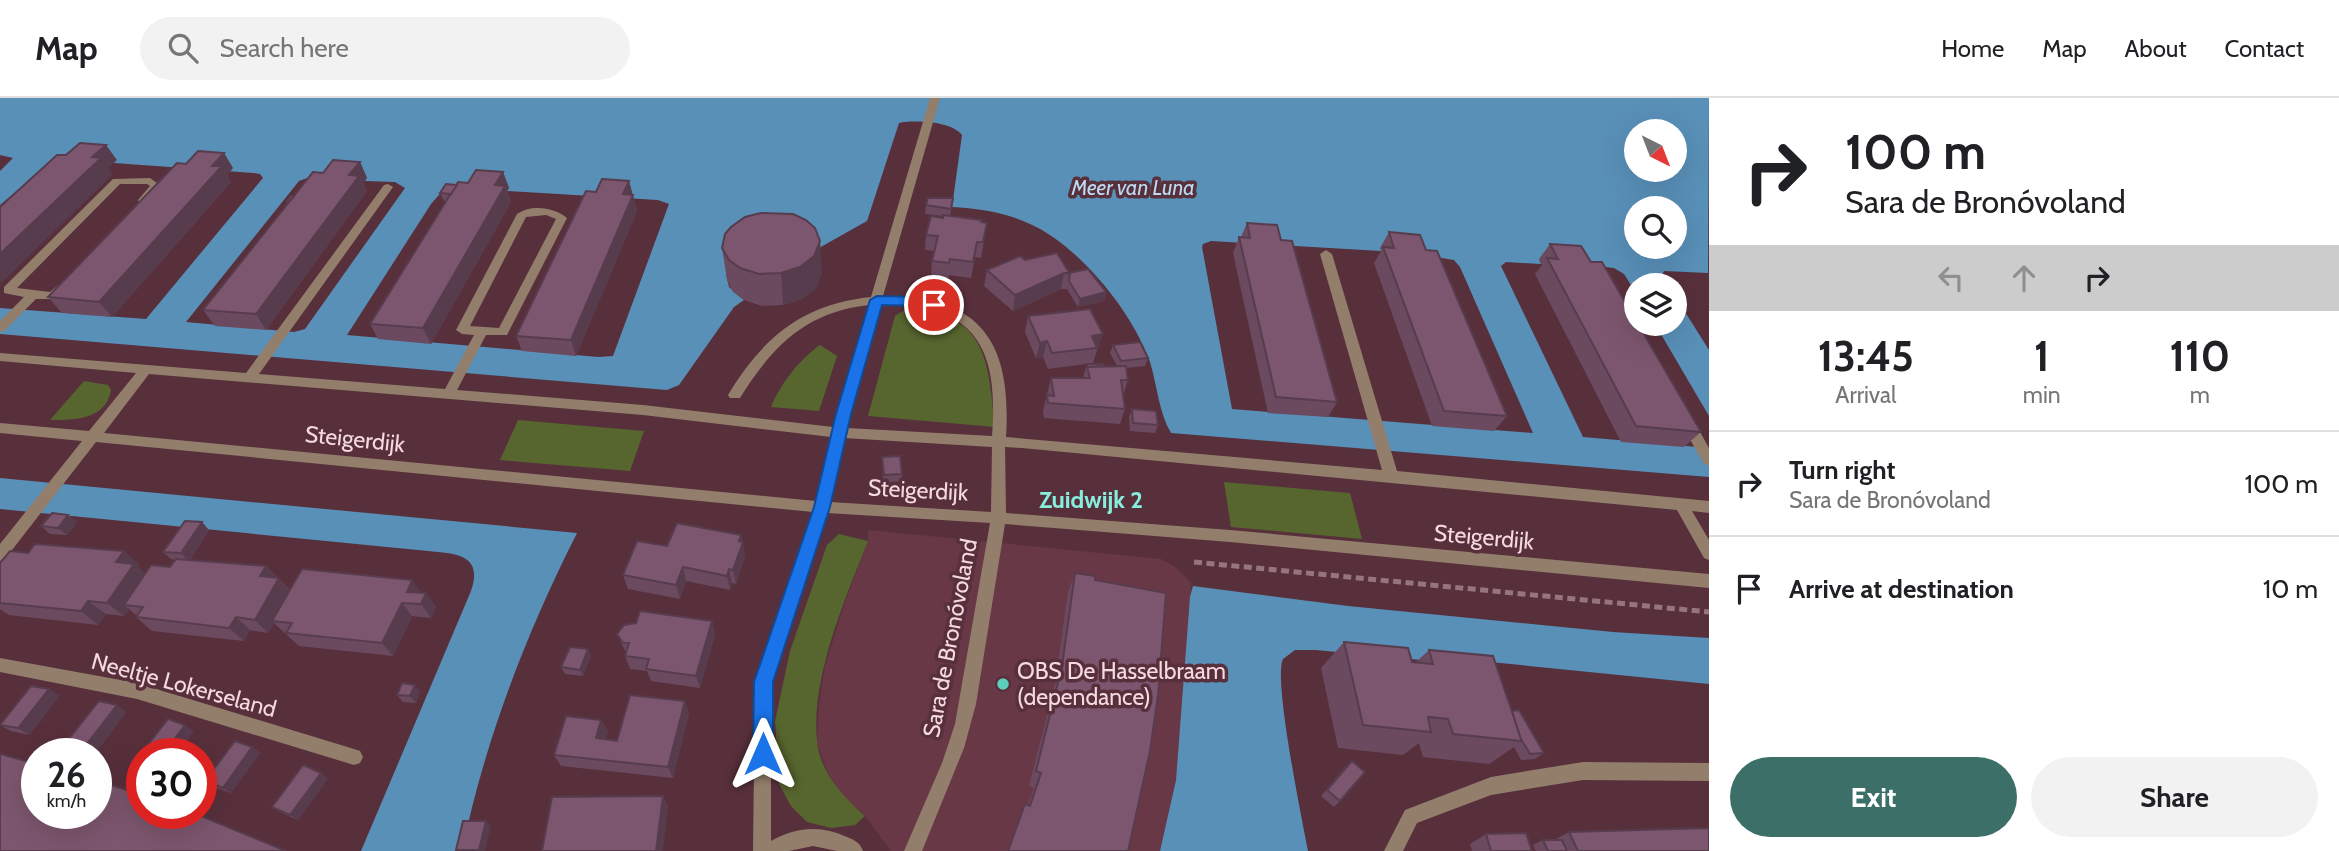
<!DOCTYPE html>
<html lang="en">
<head>
<meta charset="utf-8">
<style>
  body { margin:0; font-family:Cabin,sans-serif; background:#f2f2f2; color:#202124; height:100vh; display:flex; flex-direction:column; font-size:26px; white-space:nowrap }
  * { box-sizing:border-box; margin:0 }
  p { font-size:23px; color:#757577 }
  .icon { flex:none; width:38px; height:38px; fill:none; stroke:currentColor; stroke-width:2; stroke-linecap:round; stroke-linejoin:round }
  .map { position:relative; flex:1; overflow:hidden }
  .sheet { display:flex; flex-direction:column; background:#fff; width:630px }
  .sheet>* { flex:none }
  .hud { background:#fff; color:#202124; overflow:hidden }
  .needle { width:46px; rotate:138deg }
  .fabs { position:absolute; left:1624px; top:21px; display:grid; gap:14px }
  .fabs a { display:grid; place-items:center; width:63px; height:63px; border-radius:50%; background:#fff; box-shadow:0 7px 28px #0002; font-size:35px }
  .speed { position:absolute; left:21px; top:640px; display:flex; gap:14px; font-size:35px; font-weight:700; text-align:center }
  .speed>* { display:grid; place-content:center; width:91px; height:91px; border-radius:50%; background:#fff; box-shadow:0 7px 28px #0002; line-height:1 }
  .speed small { font-size:18px; font-weight:400 }
  .speed .limit { border:10px solid #d22; background:#fff; color:#111 }
  .pin { position:absolute; display:grid; place-items:center; width:60px; height:60px; color:#fff; margin:-30px; border:4px solid #fff; border-radius:50%; box-shadow:0 2px 7px #0007 }
  .me { position:absolute; width:77px; margin:-38px; rotate:0deg; stroke-linejoin:round; filter:drop-shadow(0 0 5px #0008) }
  .turn { display:flex; align-items:center; gap:24px; height:147px; padding:0 21px; font-size:32px }
  .turn .icon { width:91px; height:91px; stroke-width:2.5 }
  .turn b { display:block; font-size:49px; line-height:60px }
  .lanes { display:flex; align-items:center; height:66px; padding:0 21px; background:#0003; justify-content:center; gap:35px; direction:ltr }
  .lanes .off { opacity:.35 }
  .eta { display:flex; justify-content:space-evenly; align-items:center; height:119px; text-align:center }
  .eta b { font-size:42px; font-weight:800; line-height:49px }
  .button { display:flex; gap:14px; margin-top:auto; padding:14px 21px }
  .button a { flex:1; height:80px; border-radius:42px; background:#3b6f68; color:#fff; font-size:28px; font-weight:800; line-height:80px; text-align:center }
  .button a+a { background:#f2f2f2; color:#202124 }
  ul { padding:0; list-style:none }
  li { display:flex; align-items:center; gap:21px; height:105px; padding:0 21px; border-top:2px solid #e0e0e0 }
  li div { flex:1 }
  li b { display:block; font-size:26px }
  li em { font-style:normal }
  header { display:flex; align-items:center; gap:42px; box-sizing:border-box; height:98px; padding:0 35px; background:#fff; border-bottom:2px solid #e0e0e0 }
  header strong { font-size:33px }
  nav { display:flex; gap:38px; margin-inline-start:auto; font-size:24px }
  .search { width:490px; height:63px; background:#f2f2f2; display:flex; align-items:center; gap:18px; box-sizing:border-box; padding:0 24px; border-radius:38px; color:#757577; font-size:26px }
  main { display:flex; flex:1; min-height:0 }
  .map>svg:first-child { display:block }
  .built { fill:#683847 }
  .green { fill:#57652e }
  .water { fill:#5990b8; fill-rule:evenodd }
  .lines { fill:none; stroke-linecap:round; stroke-linejoin:round }
  .path { stroke:#97757f; stroke-width:5; stroke-dasharray:8 4.5; stroke-linecap:butt }
  .street { fill:#937e6c; fill-rule:evenodd }
  .wall { fill:#6b4a5f }
  .shaded-wall { fill:#573c4d }
  .building { fill:#7c566e; stroke:#573c4d; stroke-width:2 }
  .route { fill:#1a73e8; stroke:#114b97; stroke-width:2 }
  .poi-dot { fill:#5bcebc; stroke:#58303c; stroke-width:2.5 }
  .labels { text-anchor:middle; dominant-baseline:central; stroke-width:7; stroke-linejoin:round; paint-order:stroke }
  .far-water-label { font-size:21px; font-style:italic; fill:#bcdbf2; stroke:#58303c }
  .street-label { font-size:23px; fill:#f5dae1; stroke:#58303c }
  .poi-label { font-size:23px; fill:#f5dae1; stroke:#58303c; text-anchor:start }
  .neighbourhood-label { font-size:24px; font-weight:bold; fill:#87eedc; stroke:#58303c }
</style>
</head>
<body>
<header>
<strong>Map</strong>
<div class="search"><svg class="icon" aria-label="search" viewBox="0 0 24 24"><circle cx="10" cy="10" r="6"/><path d="M15 15l6 6"/></svg>Search here</div>
<nav><a>Home</a><a>Map</a><a>About</a><a>Contact</a></nav>
</header>
<main>
<div class="map">
<svg width="1709" height="753" viewBox="0 0 1709 753">
  <rect width="100%" height="100%" fill="#58303c"/>
  <polygon class="built" points="868,432 1161,461 1174,468 1191,484 1191,515 1176,682 1160,753 891,753 865,718 841,697 827,673 817,645 819,606 825,568 844,507 868,443"/>
  <g class="green">
    <path d="M 908,210 C 987,217 988,261 995,329 L 868,318 L 895,218 Z"/>
    <path d="M 820,247 L 837,258 L 819,313 L 771,309 C 780,286 800,261 820,247 Z"/>
    <path d="M 84,283 L 108,287 L 111,292 C 106,322 74,322 50,322 Z"/>
    <polygon points="518,322 644,333 630,373 500,362"/>
    <polygon points="1224,384 1350,395 1362,441 1231,429"/>
    <path d="M 839,436 L 868,443 C 845,502 811,578 817,643 C 820,674 843,699 865,718 L 855,727 L 831,730 L 807,724 L 791,708 L 779,686 L 775,623 L 790,553 L 827,447 Z"/>
  </g>
  <g class="water">
    <path d="M 0,0 L 1709,0 L 1708,175 L 1664,173 L 1662,177 L 1668,187 L 1636,187 L 1636,195 L 1624,176 L 1614,170 L 1539,161 L 1541,166 L 1506,164 L 1501,168 L 1583,339 L 1709,350 L 1709,379 L 1171,335 C 1159,315 1157,287 1150,264 C 1132,213 1078,147 1030,126 C 1007,115 978,110 952,109 L 962,37 C 951,23 915,22 899,25 L 867,123 L 810,155 L 726,176 L 729,189 L 744,202 L 734,209 L 679,287 L 667,292 L 0,236 L 0,210 L 146,221 L 263,80 L 260,76 L 254,75 L 114,65 L 116,62 L 53,62 L 0,107 L 0,73 L 13,60 L 0,57 ZM 1636,33 L 1675,33 L 1675,72 L 1636,72 ZM 310,79 L 366,80 L 365,83 L 395,84 L 405,90 L 305,231 L 294,234 L 186,224 L 299,83 ZM 445,90 L 508,90 L 507,93 L 658,102 L 669,106 L 613,258 L 598,259 L 347,237 L 431,106 ZM 1636,110 L 1675,110 L 1675,149 L 1636,149 ZM 1211,143 L 1381,153 L 1381,150 L 1454,162 L 1460,169 L 1533,335 L 1232,311 L 1202,149 L 1203,146 Z"/>
    <polygon points="1675,198 1709,252 1709,318 1655,226 1675,226"/>
    <path d="M 0,380 L 577,435 C 526,536 485,642 462,753 L 361,753 L 471,493 C 485,452 449,456 418,452 L 0,411 Z"/>
    <path d="M 1193,488 L 1348,508 L 1613,534 L 1709,540 L 1709,586 L 1480,563 L 1474,567 L 1316,552 L 1295,552 L 1283,561 C 1273,581 1302,721 1308,753 L 1160,753 L 1176,682 L 1190,499 Z"/>
  </g>
  <g class="lines">
    <polyline class="path" points="1194,464 1709,514"/>
    <g class="street">
      <path d="M 930,0 L 940,0 L 883,198 C 982,197 1012,246 1006,339 L 1382,372 L 1320,156 L 1326,152 L 1332,156 L 1397,373 L 1709,403 L 1709,415 L 1692,413 L 1709,442 L 1709,462 L 1704,460 L 1677,412 L 1022,350 L 1005,349 L 1006,415 L 1230,432 L 1709,476 L 1709,490 L 1230,444 L 1005,426 L 976,606 L 964,650 L 922,753 L 904,753 L 942,665 L 955,626 L 990,425 L 827,415 L 771,584 L 771,743 C 796,729 821,727 847,739 C 855,742 860,745 863,753 L 837,753 L 813,748 L 789,753 L 753,753 L 755,584 L 813,414 L 96,344 L 5,461 L 0,463 L 0,446 L 82,343 L 0,335 L 0,325 L 89,333 L 136,275 L 0,263 L 0,255 L 246,275 L 384,87 L 388,86 L 393,89 L 259,276 L 445,291 L 474,237 L 462,236 L 456,232 L 517,116 C 531,106 554,109 567,120 L 507,237 L 486,237 L 457,292 L 643,307 L 833,329 L 869,207 C 805,214 772,249 740,300 L 730,300 L 728,297 C 763,239 803,206 871,199 ZM 546,117 L 556,121 L 499,230 L 470,228 L 526,119 ZM 881,206 C 976,206 999,250 992,338 L 847,330 ZM 149,276 L 643,317 L 831,339 L 816,403 L 104,335 ZM 844,340 L 992,349 L 991,414 L 830,404 Z"/>
      <polygon points="150,80 161,88 147,104 139,104 138,102 150,88 147,86 120,86 17,190 50,194 62,184 68,188 57,201 36,201 4,233 0,234 0,223 24,199 4,195 4,189 113,81"/>
      <polygon points="1686,317 1691,318 1709,350 1709,367 1704,366 1679,322"/>
      <polygon points="0,560 137,585 354,651 360,653 363,659 360,665 354,667 137,601 0,574"/>
      <polygon points="1583,664 1709,665 1709,683 1583,682 1491,697 1417,725 1403,753 1384,753 1405,712 1491,679"/>
    </g>
  </g>
  <g class="wall">
    <polygon points="360,64 367,80 363,85 367,93 266,232 215,228 203,212 288,106 287,103 323,75"/>
    <polygon points="233,70 227,77 231,84 112,219 62,215 48,199"/>
    <polygon points="503,74 509,90 507,93 511,104 431,246 378,241 370,226 446,103 444,103 440,95 457,87 468,85"/>
    <polygon points="629,83 637,113 576,258 522,253 516,238 596,94"/>
    <polygon points="953,100 950,118 987,125 981,160 975,159 971,180 949,177 948,181 931,178 932,163 934,153 925,152 926,137 943,118 925,116 926,107"/>
    <polygon points="1247,125 1281,142 1337,304 1328,319 1268,315 1233,155 1239,139 1241,139"/>
    <polygon points="1389,134 1426,152 1507,318 1494,333 1432,328 1374,165 1381,153 1380,150"/>
    <polygon points="1550,146 1591,164 1701,334 1684,349 1621,344 1535,176 1542,167 1539,161"/>
    <polygon points="722,150 822,175 816,190 802,201 783,207 762,208 744,202 733,194 727,182"/>
    <polygon points="1025,162 1070,175 1106,194 1104,203 1078,209 1067,191 1061,191 1013,213 984,188 987,172"/>
    <polygon points="1090,211 1098,252 1097,252 1093,265 1048,271 1043,259 1036,260 1025,234 1028,218"/>
    <polygon points="1113,247 1148,260 1145,268 1126,270 1128,282 1123,298 1125,311 1120,326 1044,320 1043,313 1051,280 1083,280 1087,266 1104,268 1117,268 1110,255"/>
    <polygon points="1132,311 1158,327 1155,335 1130,333 1129,319"/>
    <polygon points="882,359 902,376 902,383 883,385"/>
    <polygon points="68,417 77,424 67,437 50,436 41,428"/>
    <polygon points="209,432 190,462 266,468 290,492 426,495 436,509 431,520 412,518 393,558 299,548 274,525 268,535 250,532 244,543 152,533 136,519 137,518 129,511 124,518 106,516 98,527 9,517 0,511 0,465 28,455 124,453 139,467 138,469 145,476 170,469 175,462 171,461 163,454"/>
    <polygon points="741,437 745,458 736,486 732,485 730,492 686,483 680,501 628,491 623,477 667,448"/>
    <polygon points="1075,475 1128,753 1007,753 1025,706 1028,707 1034,690 1029,688 1055,586 1068,494"/>
    <polygon points="712,523 715,537 700,590 651,583 647,573 630,571 625,558 626,554 623,549 617,536"/>
    <polygon points="1344,544 1412,564 1416,564 1429,552 1512,613 1544,655 1535,661 1521,662 1514,649 1489,666 1423,659 1419,645 1403,657 1338,650 1321,570"/>
    <polygon points="588,551 591,558 583,578 565,576 561,569"/>
    <polygon points="49,591 59,598 29,637 11,633 0,627"/>
    <polygon points="420,593 416,605 403,604 397,597"/>
    <polygon points="126,614 97,653 79,648 68,642"/>
    <polygon points="689,615 673,680 561,668 554,657 601,622 608,633 605,641 617,643"/>
    <polygon points="252,649 260,655 231,695 213,689 205,683"/>
    <polygon points="1352,663 1340,703 1334,709 1321,698 1345,669"/>
    <polygon points="328,680 298,722 280,714 272,709"/>
    <polygon points="1569,734 1709,753 1536,753 1533,747 1543,742 1554,742"/>
    <polygon points="1486,736 1532,753 1472,753 1470,746"/>
  </g>
  <g class="shaded-wall">
    <polygon points="106,47 117,62 108,70 113,76 0,186 0,156 92,59"/>
    <polygon points="224,55 233,70 227,77 231,84 112,219 99,204"/>
    <polygon points="360,64 367,80 363,85 367,93 266,232 256,216 349,77"/>
    <polygon points="503,74 509,90 507,93 511,104 431,246 423,230 495,87"/>
    <polygon points="629,83 637,113 576,258 571,242 623,96"/>
    <polygon points="820,143 822,175 816,190 802,201 783,207 781,175"/>
    <polygon points="1064,175 1061,191 1013,213 1015,197"/>
    <polygon points="1106,194 1104,203 1078,209 1080,201"/>
    <polygon points="1103,236 1098,252 1097,252 1097,250 1092,238"/>
    <polygon points="1047,243 1043,259 1036,260 1040,245"/>
    <polygon points="68,417 77,424 67,437 58,430"/>
    <polygon points="202,424 209,432 189,463 181,455"/>
    <polygon points="741,437 745,458 736,486 733,472"/>
    <polygon points="124,453 139,467 138,469 150,480 124,507 129,511 124,518 107,505 116,464"/>
    <polygon points="266,468 291,494 272,523 274,525 268,535 255,522 260,478"/>
    <polygon points="683,469 686,483 680,501 676,487"/>
    <polygon points="729,471 732,485 730,492 727,478"/>
    <polygon points="412,482 422,496 417,507 407,494"/>
    <polygon points="426,495 436,509 431,520 421,506"/>
    <polygon points="88,503 106,516 98,527 81,513"/>
    <polygon points="402,505 412,518 393,558 382,545"/>
    <polygon points="236,519 250,532 244,543 229,530"/>
    <polygon points="712,523 715,537 700,590 696,578"/>
    <polygon points="588,551 591,558 583,578 580,572"/>
    <polygon points="415,587 420,593 416,605 410,598"/>
    <polygon points="49,591 59,598 29,637 18,630"/>
    <polygon points="685,603 689,615 673,680 668,669"/>
    <polygon points="117,607 126,614 97,653 86,647"/>
    <polygon points="601,622 608,633 602,651 596,640"/>
    <polygon points="185,627 194,633 177,656 163,656"/>
    <polygon points="252,649 260,655 231,695 223,690"/>
    <polygon points="321,675 328,680 298,722 290,717"/>
    <polygon points="663,698 668,708 663,753 656,753"/>
    <polygon points="486,723 491,728 485,753 481,753 479,752"/>
  </g>
  <g class="building">
    <polygon points="80,45 106,47 92,59 101,60 0,156 0,109 57,57 66,57"/>
    <polygon points="198,53 224,55 212,68 222,68 99,204 48,199 177,65 186,66"/>
    <polygon points="333,62 360,64 349,77 359,78 256,216 203,212 313,74 323,75"/>
    <polygon points="476,72 503,74 495,87 505,88 423,230 370,226 458,84 468,85"/>
    <polygon points="602,81 629,83 623,96 633,97 571,242 516,238 586,93 596,94"/>
    <polygon points="446,86 457,87 451,96 440,95"/>
    <polygon points="291,98 294,98 290,103 287,103"/>
    <polygon points="928,100 953,100 951,111 926,107"/>
    <polygon points="761,115 793,116 806,122 815,130 820,143 814,158 800,169 781,175 759,176 740,170 729,162 722,150 725,136 731,129 745,119"/>
    <polygon points="943,117 981,122 981,124 987,125 983,144 977,144 973,164 950,161 949,165 932,163 938,138 926,137 931,118 943,120"/>
    <polygon points="1247,125 1277,127 1281,142 1292,143 1337,304 1276,299 1239,139 1250,140"/>
    <polygon points="1389,134 1420,137 1426,152 1437,153 1507,318 1444,313 1383,149 1394,150"/>
    <polygon points="1550,146 1581,148 1591,164 1602,164 1636,223 1636,226 1638,226 1701,334 1636,328 1547,160 1558,161"/>
    <polygon points="1057,155 1070,176 1064,175 1015,197 987,172 1020,158 1025,162"/>
    <polygon points="1088,171 1106,194 1080,201 1069,183 1070,176 1068,175"/>
    <polygon points="1090,211 1103,236 1092,238 1097,250 1052,255 1047,243 1040,245 1028,218"/>
    <polygon points="1140,244 1148,260 1121,263 1113,247"/>
    <polygon points="1087,266 1103,266 1104,268 1088,269"/>
    <polygon points="1126,268 1128,282 1121,282 1125,311 1048,305 1047,297 1054,298 1051,280 1090,280 1087,269"/>
    <polygon points="1132,311 1156,313 1158,327 1133,325"/>
    <polygon points="900,358 902,376 884,377 882,359"/>
    <polygon points="52,415 68,417 58,430 41,428"/>
    <polygon points="185,423 202,424 181,455 163,454"/>
    <polygon points="677,425 741,437 739,443 743,444 733,472 729,471 727,478 683,469 676,487 623,477 637,443 667,448"/>
    <polygon points="35,446 124,453 116,464 134,466 107,505 88,503 81,513 0,505 0,465 10,453 28,455"/>
    <polygon points="176,461 266,468 260,478 279,480 255,522 236,519 229,530 136,519 143,509 124,507 151,467 170,469"/>
    <polygon points="302,471 412,482 407,494 426,495 421,506 402,505 382,545 286,535 292,525 272,523"/>
    <polygon points="1075,475 1095,478 1095,482 1166,495 1158,597 1150,653 1129,749 1128,753 1008,753 1025,706 1030,708 1041,675 1036,673 1062,568"/>
    <polygon points="640,513 712,523 696,578 646,571 649,561 625,558 629,545 623,545 617,536 624,527 636,525"/>
    <polygon points="1344,544 1408,550 1412,564 1433,566 1429,552 1493,558 1522,643 1453,636 1448,621 1428,619 1431,634 1363,627"/>
    <polygon points="570,549 588,551 580,572 561,569"/>
    <polygon points="402,585 415,587 410,598 397,597"/>
    <polygon points="31,588 49,591 18,630 0,627"/>
    <polygon points="630,597 685,603 668,669 554,657 566,618 601,622 596,640 617,643"/>
    <polygon points="99,603 117,607 86,647 68,642"/>
    <polygon points="1519,612 1544,655 1530,656 1521,641 1512,613"/>
    <polygon points="168,621 185,627 163,656 142,656 142,663 137,661"/>
    <polygon points="235,643 252,649 223,690 205,683"/>
    <polygon points="0,656 37,666 37,716 96,716 96,682 142,697 142,716 196,716 286,753 0,753"/>
    <polygon points="1352,663 1365,674 1340,703 1327,692"/>
    <polygon points="303,667 321,675 290,717 272,709"/>
    <polygon points="663,698 656,753 542,753 552,699"/>
    <polygon points="463,723 486,723 479,752 456,752"/>
    <polygon points="1709,730 1709,753 1578,753 1569,734"/>
    <polygon points="1526,735 1532,753 1491,753 1486,736"/>
    <polygon points="1543,742 1562,742 1567,753 1548,753"/>
  </g>
  <polygon class="route" points="877,198 920,199 939,204 941,207 934,211 920,208 882,207 851,316 830,409 773,584 773,656 770,663 763,666 756,663 753,656 754,584 814,409 836,316 870,202"/>
  <circle class="poi-dot" cx="1003" cy="586" r="7"/>
  <g class="labels">
    <g class="far-water-label">
      <text x="1133" y="89">Meer van Luna</text>
    </g>
    <g class="street-label">
      <text transform="translate(355 341) rotate(6)">Steigerdijk</text>
      <text transform="translate(918 392) rotate(3)">Steigerdijk</text>
      <text transform="translate(1484 439) rotate(5)">Steigerdijk</text>
      <text transform="translate(950 540) rotate(-79)">Sara de Bronóvoland</text>
      <text transform="translate(184 587) rotate(15)">Neeltje Lokerseland</text>
    </g>
    <g class="poi-label">
      <text x="1017" y="573">OBS De Hasselbraam<tspan x="1017" dy="26">(dependance)</tspan></text>
    </g>
    <g class="neighbourhood-label">
      <text x="1091" y="401">Zuidwijk 2</text>
    </g>
  </g>
</svg>
<div class="fabs">
<a><svg class="needle" viewBox="-14 -14 28 28"><path d="M0-13l5 13h-10z" fill="#e53935"/><path d="M0 13l5-13h-10z" fill="#757577"/></svg></a>
<a><svg class="icon" aria-label="search" viewBox="0 0 24 24"><circle cx="10" cy="10" r="6"/><path d="M15 15l6 6"/></svg></a>
<a><svg class="icon" aria-label="layers" viewBox="0 0 24 24"><path d="M12 4l9 5-9 5-9-5zM3 14l9 5 9-5"/></svg></a>
</div>
<div class="speed"><div>26<small>km/h</small></div><div class="limit">30</div></div>
<div class="pin" style="left:934px;top:207px;background:#d93025"><svg class="icon" aria-label="arrive" viewBox="0 0 24 24"><path d="M6 21V4h12l-3 4 3 4H6"/></svg></div>
<svg class="me" style="left:763px;top:656px" viewBox="-20 -20 40 40"><path d="M0-17L14 15 0 8-14 15z" fill="#1a73e8" stroke="#fff" stroke-width="4"/></svg>
</div>
<section class="sheet">
<div class="hud">
<div class="turn"><svg class="icon" aria-label="right" viewBox="0 0 24 24"><path d="M7 20v-9h11M14 6l5 5-5 5"/></svg><div><b>100 m</b>Sara de Bronóvoland</div></div>
<div class="lanes"><svg class="icon off" aria-label="left" viewBox="0 0 24 24"><path d="M17 20v-9H6M10 6l-5 5 5 5"/></svg><svg class="icon off" aria-label="ahead" viewBox="0 0 24 24"><path d="M12 20V5M6 11l6-6 6 6"/></svg><svg class="icon" aria-label="right" viewBox="0 0 24 24"><path d="M7 20v-9h11M14 6l5 5-5 5"/></svg></div>
</div>
<div class="eta">
<div><b>13:45</b><p>Arrival</p></div>
<div><b>1</b><p>min</p></div>
<div><b>110</b><p>m</p></div>
</div>
<ul>
<li><svg class="icon" aria-label="right" viewBox="0 0 24 24"><path d="M7 20v-9h11M14 6l5 5-5 5"/></svg><div><b>Turn right</b><p>Sara de Bronóvoland</p></div><em>100 m</em></li>
<li><svg class="icon" aria-label="arrive" viewBox="0 0 24 24"><path d="M6 21V4h12l-3 4 3 4H6"/></svg><div><b>Arrive at destination</b></div><em>10 m</em></li>
</ul>
<div class="button"><a>Exit</a><a>Share</a></div>
</section>
</main>
</body>
</html>
